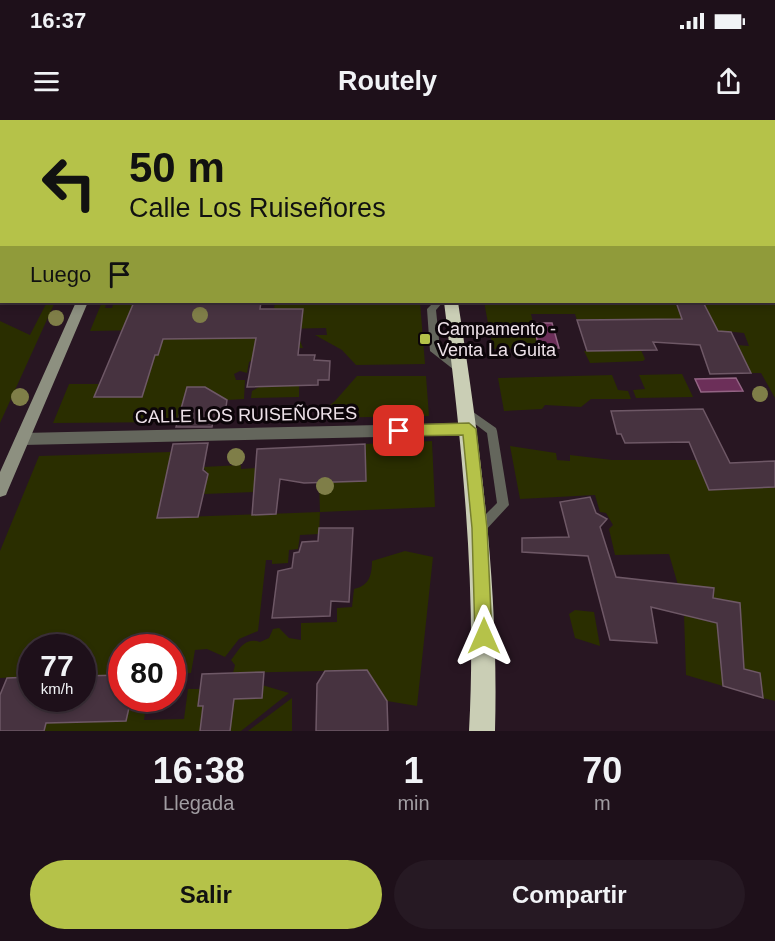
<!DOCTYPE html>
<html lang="es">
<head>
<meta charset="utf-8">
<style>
  body { margin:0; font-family:Helvetica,sans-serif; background:#261923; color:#f1f3f6; height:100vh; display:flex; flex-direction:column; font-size:22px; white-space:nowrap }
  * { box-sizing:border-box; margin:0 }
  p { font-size:20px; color:#a19da2 }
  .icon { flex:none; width:33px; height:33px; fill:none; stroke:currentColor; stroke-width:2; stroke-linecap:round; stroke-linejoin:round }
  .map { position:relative; height:611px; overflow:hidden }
  .details { display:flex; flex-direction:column; background:#1e101a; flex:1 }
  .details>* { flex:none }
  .hud { position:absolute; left:0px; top:0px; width:776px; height:183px; box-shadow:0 3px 9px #0003,0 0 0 2px #3c3039; background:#b5c249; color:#111; overflow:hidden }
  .speed { position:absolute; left:18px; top:514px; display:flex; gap:12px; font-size:30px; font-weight:700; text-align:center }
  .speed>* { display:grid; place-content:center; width:78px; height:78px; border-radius:50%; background:#1e101a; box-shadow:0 3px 9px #0003,0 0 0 2px #3c3039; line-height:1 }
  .speed small { font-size:15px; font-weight:400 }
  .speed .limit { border:9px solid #d22; background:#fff; color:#111 }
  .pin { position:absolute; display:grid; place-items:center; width:51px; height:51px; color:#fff; margin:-26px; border-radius:12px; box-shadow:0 3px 9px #0006 }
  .me { position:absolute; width:66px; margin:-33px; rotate:0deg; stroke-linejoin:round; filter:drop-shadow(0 0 4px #0008) }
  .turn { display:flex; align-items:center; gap:21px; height:126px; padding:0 30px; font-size:27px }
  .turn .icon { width:78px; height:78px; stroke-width:2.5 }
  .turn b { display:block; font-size:42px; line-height:51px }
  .then { display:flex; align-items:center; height:57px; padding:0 30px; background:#0003; gap:12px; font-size:22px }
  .eta { display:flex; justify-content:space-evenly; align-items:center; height:102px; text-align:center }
  .eta b { font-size:36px; font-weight:700; line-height:42px }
  .primary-button { display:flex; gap:12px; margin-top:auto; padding:12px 30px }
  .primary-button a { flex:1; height:69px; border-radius:36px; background:#b5c249; color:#111; font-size:24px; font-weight:700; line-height:69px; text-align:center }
  .primary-button a+a { background:#261923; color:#f1f3f6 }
  .status { display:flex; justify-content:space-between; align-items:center; height:42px; padding:0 30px; background:#1e101a; direction:ltr }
  .status svg { height:16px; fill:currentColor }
  header { display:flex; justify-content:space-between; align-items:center; height:78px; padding:0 30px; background:#1e101a; font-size:27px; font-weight:700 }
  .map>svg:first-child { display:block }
  .green { fill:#2a2e00 }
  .water { fill:#6c2f59; stroke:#936484; stroke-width:1.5 }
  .building { fill:#473340; stroke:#6e5866; stroke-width:1.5 }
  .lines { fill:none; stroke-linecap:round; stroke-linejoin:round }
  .lane { fill:#64665c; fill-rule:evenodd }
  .street { fill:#64665c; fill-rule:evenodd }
  .secondary { fill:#8d9080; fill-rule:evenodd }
  .highway { fill:#caceb5; fill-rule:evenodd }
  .tree { fill:#7f7e48 }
  .route { fill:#b5c249; stroke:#767e2f; stroke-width:1.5 }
  .poi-dot { fill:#b5c249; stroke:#0c0509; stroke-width:2 }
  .labels { text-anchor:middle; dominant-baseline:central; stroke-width:6; stroke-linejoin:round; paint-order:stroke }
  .poi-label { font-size:18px; fill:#ede1e8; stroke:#0c0509; text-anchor:start }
  .street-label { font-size:18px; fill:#ede1e8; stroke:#0c0509 }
</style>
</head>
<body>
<div class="status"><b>16:37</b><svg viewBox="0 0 49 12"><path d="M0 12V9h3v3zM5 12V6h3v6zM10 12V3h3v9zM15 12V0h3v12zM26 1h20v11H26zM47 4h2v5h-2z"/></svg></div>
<header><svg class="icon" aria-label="menu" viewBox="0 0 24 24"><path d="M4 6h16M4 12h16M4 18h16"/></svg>Routely<svg class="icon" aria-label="share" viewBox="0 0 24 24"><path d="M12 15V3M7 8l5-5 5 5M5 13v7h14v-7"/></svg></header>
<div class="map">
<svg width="775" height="611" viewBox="0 0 775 611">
  <rect width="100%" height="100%" fill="#281622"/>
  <g class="green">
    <polygon points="621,0 775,0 775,108 774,2"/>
    <polygon points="774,142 775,142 775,278 761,253 751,253 737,225 749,226 744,213 724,211 717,216 703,182 774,182"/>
    <polygon points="47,182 55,182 0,303 0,201 30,215"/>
    <polygon points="102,182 107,182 105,188 112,188 114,182 134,182 130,193 147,210 90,211"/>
    <polygon points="275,182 420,182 425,244 356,245 342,230 315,215 327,215 326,208 277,209 273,194"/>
    <polygon points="484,182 583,182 584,185 598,185 601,182 675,183 686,207 652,208 646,199 577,200 575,194 531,194 539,228 493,229"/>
    <polygon points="298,216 303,228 299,228 298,235 260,236 249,242 247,253 240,251 234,254 236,260 245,260 244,279 227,280 205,267 177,302 53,303 69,264 99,264 94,277 142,277 143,272 135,253 163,219"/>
    <polygon points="641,230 645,239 643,241 590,243 584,231"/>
    <polygon points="682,254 693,277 636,278 633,270 645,269 639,255"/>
    <polygon points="612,255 618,270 628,271 631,279 591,279 581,287 545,285 542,289 504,291 498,258"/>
    <polygon points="357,256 426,256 429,296 315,298 335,281"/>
    <polygon points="299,265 299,277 251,278 252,271 259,267"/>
    <polygon points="432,321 435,387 320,392 319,414 300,415 298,429 289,430 288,443 272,444 272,440 266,440 258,511 239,519 225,537 207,529 195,530 191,553 173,554 172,528 122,528 121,555 83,556 82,528 32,528 31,557 0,558 0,431 39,336 171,332 157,398 320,392 319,363 366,361 365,324"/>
    <polygon points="510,326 556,333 557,340 570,341 570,335 612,340 696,340 709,370 775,367 775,581 763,578 760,553 721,543 723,566 686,555 684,495 741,510 713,478 678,465 669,434 615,435 609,409 613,405 606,393 600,392 595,375 520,379"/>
    <polygon points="241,345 241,349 256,348 254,372 204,374 208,354 203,347"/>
    <path d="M 405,431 L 433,437 L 417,586 L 387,581 L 367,550 L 233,553 L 235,545 L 231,540 C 240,529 244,517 260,522 L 269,518 L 273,509 L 279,508 L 289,518 L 301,520 L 301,503 L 337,502 L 337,488 L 352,487 L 354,469 C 369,466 372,455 372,441 Z"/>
    <polygon points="575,490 594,492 600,526 575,518 569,494"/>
    <polygon points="262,565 289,573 241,611 230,611 234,579"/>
    <polygon points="188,569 200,569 198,586 203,586 200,611 44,611 46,603 126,601 131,579 147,579 144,600 184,599"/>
    <polygon points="292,578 292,611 248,611"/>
  </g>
  <g class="water">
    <polygon points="533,203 552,203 559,228 539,228"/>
    <polygon points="736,258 743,271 701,272 695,259"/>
  </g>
  <g class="building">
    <polygon points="134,182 261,182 260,189 303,189 298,235 315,235 314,240 330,241 329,260 318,260 318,265 247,267 256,218 163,219 158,235 155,235 142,277 94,277"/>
    <polygon points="676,182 703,182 718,211 731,212 751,253 710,254 700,225 653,222 657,230 587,231 577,200 682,199"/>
    <polygon points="187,267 205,267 227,280 224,301 213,301 212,307 176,307"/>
    <polygon points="703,289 730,343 775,341 775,367 709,370 689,322 625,323 621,314 617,314 611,291"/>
    <polygon points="208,323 203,350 208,354 198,397 157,398 173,324"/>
    <polygon points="365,324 366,361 304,363 280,359 276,394 252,395 257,329"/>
    <polygon points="590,377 596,393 607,399 600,407 616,457 714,468 713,478 740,483 744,549 760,553 763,578 723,566 717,503 651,487 657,523 610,520 588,436 522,432 522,418 569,417 560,382"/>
    <polygon points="319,408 353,408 349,482 331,481 330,496 272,498 278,451 292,448 294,433 299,432 302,422 318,421"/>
    <polygon points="367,550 387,581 388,611 316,611 317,564 325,551"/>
    <polygon points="264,552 262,578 234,579 230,611 200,611 203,586 198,586 202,554"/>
    <polygon points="122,555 122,579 131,579 126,601 46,603 44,611 0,611 0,575 7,558 32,557 32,579 82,579 82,556"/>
  </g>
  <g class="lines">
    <g class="lane">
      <polygon points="22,0 28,0 21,2"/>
      <polygon points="558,0 564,0 565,2 559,2"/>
      <polygon points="2,30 2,36 0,36 0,31"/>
      <rect x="0" y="63" width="2" height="4"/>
      <polygon points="434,182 443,182 436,190 440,229 464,247 466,250 464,253 458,253 430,231 427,189"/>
      <polygon points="466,287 496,308 497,311 509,385 484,412 480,414 476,412 474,408 476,404 497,383 487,313 462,294 461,291 462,288"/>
    </g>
    <g class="street">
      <rect x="109" y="0" width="8" height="2"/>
      <polygon points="2,138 2,146 0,147 0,139"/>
      <polygon points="469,303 474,305 477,309 474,313 469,315 23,325 18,324 15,319 18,314 23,313"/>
    </g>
    <g class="secondary">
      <polygon points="157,0 165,0 156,2"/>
      <polygon points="430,0 500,0 499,2"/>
      <polygon points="76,182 88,182 8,370 6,375 0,377 0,352"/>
    </g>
    <g class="highway">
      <rect x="420" y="0" width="10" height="2"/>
      <path d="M 444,182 L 458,182 C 480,325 499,466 495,611 L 469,611 C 477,467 462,325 444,182 Z"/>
    </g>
  </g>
  <g class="tree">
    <circle cx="200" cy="195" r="8"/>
    <circle cx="56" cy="198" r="8"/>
    <circle cx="760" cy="274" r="8"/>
    <circle cx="20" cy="277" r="9"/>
    <circle cx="236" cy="337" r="9"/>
    <circle cx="325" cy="366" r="9"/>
  </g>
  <polygon class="route" points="469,303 476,309 487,408 492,516 490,522 484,524 477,522 475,516 472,408 463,315 399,316 392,311 399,305"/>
  <rect class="poi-dot" x="419" y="213" width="12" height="12" rx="3"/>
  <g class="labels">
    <g class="poi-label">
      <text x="437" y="209">Campamento -<tspan x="437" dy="21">Venta La Guita</tspan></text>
    </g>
    <g class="street-label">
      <text transform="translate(246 295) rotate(-1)">CALLE LOS RUISEÑORES</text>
    </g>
  </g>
</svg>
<div class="speed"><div>77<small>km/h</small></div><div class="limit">80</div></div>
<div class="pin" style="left:399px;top:311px;background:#d93025"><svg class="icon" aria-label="arrive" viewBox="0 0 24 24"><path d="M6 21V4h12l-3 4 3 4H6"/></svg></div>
<svg class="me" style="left:484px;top:516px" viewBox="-20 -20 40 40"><path d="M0-17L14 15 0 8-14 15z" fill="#b5c249" stroke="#fff" stroke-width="4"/></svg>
<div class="hud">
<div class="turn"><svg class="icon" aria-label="left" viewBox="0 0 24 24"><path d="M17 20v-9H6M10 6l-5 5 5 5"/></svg><div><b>50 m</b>Calle Los Ruiseñores</div></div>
<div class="then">Luego<svg class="icon" aria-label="arrive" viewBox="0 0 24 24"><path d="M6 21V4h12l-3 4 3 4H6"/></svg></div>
</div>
</div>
<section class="details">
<div class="eta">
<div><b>16:38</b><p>Llegada</p></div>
<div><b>1</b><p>min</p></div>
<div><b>70</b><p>m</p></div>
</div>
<div class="primary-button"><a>Salir</a><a>Compartir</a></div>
</section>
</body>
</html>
